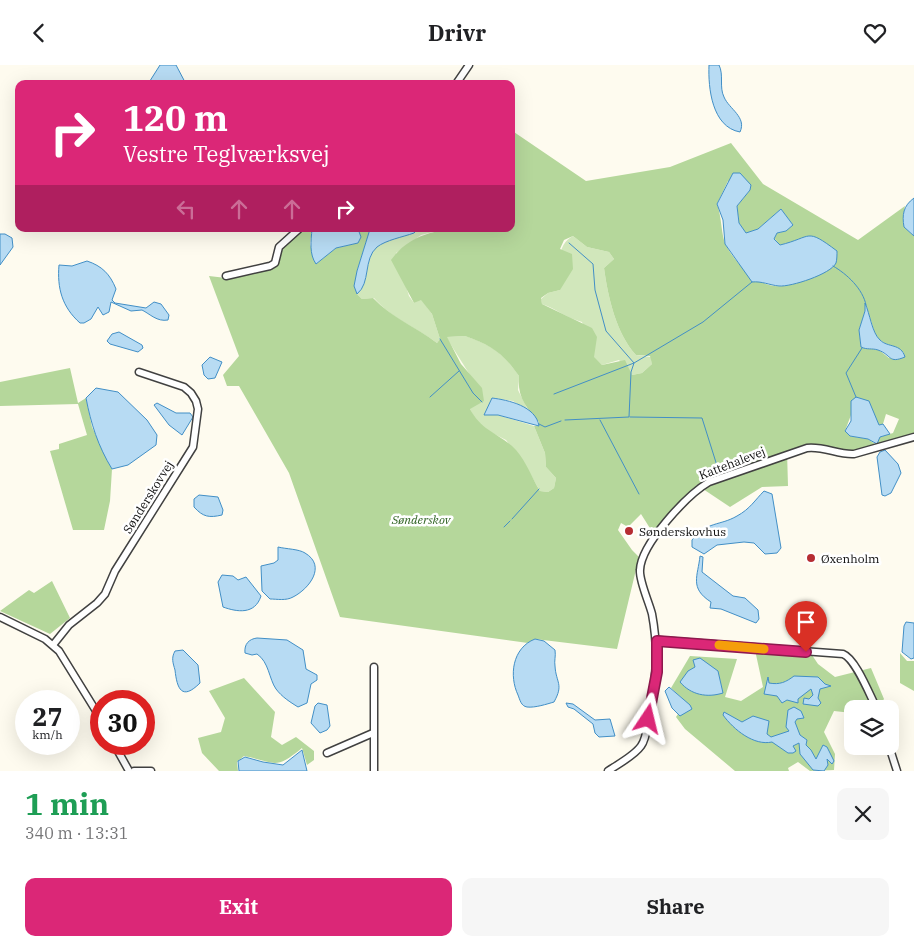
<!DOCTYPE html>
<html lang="en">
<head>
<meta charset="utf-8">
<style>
  body { margin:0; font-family:"IBM Plex Serif",serif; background:#f6f6f6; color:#202124; height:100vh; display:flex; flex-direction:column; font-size:19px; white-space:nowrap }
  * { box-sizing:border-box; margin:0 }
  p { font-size:16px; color:#757577 }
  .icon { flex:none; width:28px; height:28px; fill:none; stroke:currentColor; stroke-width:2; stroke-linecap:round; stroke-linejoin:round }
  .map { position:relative; height:706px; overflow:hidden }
  .drawer { display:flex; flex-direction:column; background:#fff; flex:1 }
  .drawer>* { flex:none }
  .guide { position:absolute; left:15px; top:15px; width:500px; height:152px; border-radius:10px; box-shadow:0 5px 20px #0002; background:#db2777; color:#fff; overflow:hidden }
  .fabs { position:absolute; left:844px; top:635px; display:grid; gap:10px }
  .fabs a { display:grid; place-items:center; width:55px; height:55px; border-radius:10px; background:#fff; box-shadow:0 5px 20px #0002; font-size:25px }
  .speed { position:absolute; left:15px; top:625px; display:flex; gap:10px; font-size:25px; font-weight:700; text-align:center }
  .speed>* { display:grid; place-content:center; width:65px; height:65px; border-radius:50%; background:#fff; box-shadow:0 5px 20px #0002; line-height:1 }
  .speed small { font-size:12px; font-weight:400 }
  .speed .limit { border:8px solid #d22; background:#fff; color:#111 }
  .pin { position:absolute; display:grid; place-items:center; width:42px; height:42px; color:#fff; margin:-51px -21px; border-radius:50% 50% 50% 0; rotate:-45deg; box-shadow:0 0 5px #0007 }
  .pin .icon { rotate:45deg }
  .me { position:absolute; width:55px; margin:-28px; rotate:10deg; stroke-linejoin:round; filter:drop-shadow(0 0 4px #0008) }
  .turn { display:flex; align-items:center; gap:18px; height:105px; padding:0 25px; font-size:22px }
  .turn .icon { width:65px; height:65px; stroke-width:2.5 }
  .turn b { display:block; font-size:35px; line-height:42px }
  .lanes { display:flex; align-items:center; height:48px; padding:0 25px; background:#0003; justify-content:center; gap:25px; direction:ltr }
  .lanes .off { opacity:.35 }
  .round { display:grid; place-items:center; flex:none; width:52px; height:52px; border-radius:10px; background:#f6f6f6 }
  .headline { display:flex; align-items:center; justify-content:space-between; height:85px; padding:0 25px }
  h1 { font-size:30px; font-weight:700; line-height:38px; color:#1e9e55 }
  .primary-button { display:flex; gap:10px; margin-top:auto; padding:10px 25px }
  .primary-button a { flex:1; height:58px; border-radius:10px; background:#db2777; color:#fff; font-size:20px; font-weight:700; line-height:58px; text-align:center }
  .primary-button a+a { background:#f6f6f6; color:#202124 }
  header { display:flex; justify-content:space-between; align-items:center; height:65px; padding:0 25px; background:#fff; font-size:22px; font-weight:700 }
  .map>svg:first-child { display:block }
  .green { fill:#d1e7bb }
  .forest { fill:#b5d79b; fill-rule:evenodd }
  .water { fill:#b7dbf3; stroke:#428fc6 }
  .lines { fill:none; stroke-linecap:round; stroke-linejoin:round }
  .stream { stroke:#428fc6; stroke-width:1 }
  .minor-casing { stroke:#414141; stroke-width:9 }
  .minor { stroke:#fff; stroke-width:6 }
  .route-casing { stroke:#8e194d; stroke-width:12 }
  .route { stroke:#db2777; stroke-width:9 }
  .slow { stroke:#f59e0b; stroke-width:9 }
  .poi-dot { fill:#b62d32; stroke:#fff; stroke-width:2 }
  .labels { text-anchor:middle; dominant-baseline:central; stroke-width:5; stroke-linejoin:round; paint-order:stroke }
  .street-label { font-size:12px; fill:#0e0e0e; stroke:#fff }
  .park-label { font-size:12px; font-style:italic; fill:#2e6221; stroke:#fff }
  .poi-label { font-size:12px; fill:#0e0e0e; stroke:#fff; text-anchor:start }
</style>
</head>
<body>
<header><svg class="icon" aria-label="back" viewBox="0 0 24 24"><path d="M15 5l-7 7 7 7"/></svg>Drivr<svg class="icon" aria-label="heart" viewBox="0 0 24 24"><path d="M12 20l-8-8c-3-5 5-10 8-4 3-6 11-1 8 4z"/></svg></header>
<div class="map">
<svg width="914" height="706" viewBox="0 0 914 706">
  <rect width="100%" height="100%" fill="#fefbef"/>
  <g class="green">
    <path d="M 418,164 L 445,164 L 421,170 L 396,188 L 409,231 L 414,238 L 421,234 L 432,249 L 440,274 L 437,278 C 416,262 392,254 374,233 L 362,234 L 357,229 C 370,217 364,193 377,182 C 386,175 403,172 414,168 Z"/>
    <path d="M 573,171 L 587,182 L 609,187 L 614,194 L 604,203 C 608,232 616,268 636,290 L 651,292 L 652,299 L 642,308 L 632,310 L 619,295 L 602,300 L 594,293 L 582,257 C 567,253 556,244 542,239 L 541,234 L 548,228 L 560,225 C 560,206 554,181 573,171 Z"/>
    <path d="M 465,271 C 492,280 503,288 519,311 L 518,325 L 529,347 L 513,336 L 493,333 L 488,344 L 490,350 L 498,350 L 534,361 L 545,388 L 546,402 L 556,413 L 554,423 L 548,427 L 540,426 L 529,407 L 506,375 L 486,365 L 475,354 L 470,344 L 470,310 L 446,272 Z"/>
  </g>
  <g class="forest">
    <path d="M 511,65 L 586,116 L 670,102 L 731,78 L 763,119 L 858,175 L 905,141 C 902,157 901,160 914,171 L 914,369 L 849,388 L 824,380 L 787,386 L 788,421 L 762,422 L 730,442 L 697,420 L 653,468 L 641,449 L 628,462 L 621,458 L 618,465 L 632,485 L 639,492 L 617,584 L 535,574 L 528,578 L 340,552 L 289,408 L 239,321 L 227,321 L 223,310 L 239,291 L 209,211 L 226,213 L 276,199 L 282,181 L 300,164 L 312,164 L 310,179 L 316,199 L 336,183 L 358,178 L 361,172 L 358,164 L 370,164 L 357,206 L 357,229 L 362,234 L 373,233 C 392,253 416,262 437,278 L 440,274 L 432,249 L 421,235 L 414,238 L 391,195 C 419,156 470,164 511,164 ZM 728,116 L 750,125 L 737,141 L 739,158 L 746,169 L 758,164 L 781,144 L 793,160 L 786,166 L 777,168 L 774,173 L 780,180 C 812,173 807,163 836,186 L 836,197 L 832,202 C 816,208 798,219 782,221 C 759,224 735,198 726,180 C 721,171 722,152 717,139 ZM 573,171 L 587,182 L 609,187 L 614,194 L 604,203 C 608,232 616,268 636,290 L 650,291 L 652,299 L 642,308 L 632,310 L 625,295 L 602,300 L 594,292 L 597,272 L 592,263 L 542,239 L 541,233 L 548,228 L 560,225 L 573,204 L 572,189 L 560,184 L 564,175 ZM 865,246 C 874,254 871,266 879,274 C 886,281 896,281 904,288 L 889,293 L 879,285 L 861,282 L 859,265 ZM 465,271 C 491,280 503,288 519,311 C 517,331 526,343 539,357 L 538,361 L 534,361 L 545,388 L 546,402 L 556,413 L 554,423 L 548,427 L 540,426 C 532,413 526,396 516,385 C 500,368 482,367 470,344 L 484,336 L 482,323 L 461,299 L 447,272 ZM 886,349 L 899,354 L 893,368 L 880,372 L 875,379 L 868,374 L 850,371 L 845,366 L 851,350 L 875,353 L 879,360 L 883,359 Z"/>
    <polygon points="70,303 78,338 86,333 92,362 112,404 110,436 104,465 73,465 50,386 59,384 59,379 87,370 78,339 0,341 0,317"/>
    <polygon points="52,516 70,553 50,569 0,546 29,525 34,528"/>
    <polygon points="755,585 812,590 818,599 835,612 871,603 884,634 877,644 852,644 852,648 834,646 824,667 835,689 834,705 810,706 798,697 788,703 789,706 735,706 685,664 676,652 686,637 671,623 690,591 737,594 725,632 741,636 763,622"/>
    <polygon points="900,588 907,596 914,596 914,626 900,618"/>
    <path d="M 244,613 L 275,647 L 271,672 L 282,680 L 296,672 L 314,686 L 314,695 L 307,700 L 302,683 C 274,706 276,697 244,691 L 237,697 L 238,706 L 219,706 L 202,688 L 198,673 L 221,667 L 225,653 L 209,626 Z"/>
  </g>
  <g class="water">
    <polygon points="160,0 176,0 186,19 148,19"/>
    <path d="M 709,0 L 719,0 C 724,10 719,22 724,32 C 729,44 747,52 740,67 C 712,62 708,23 709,0 Z"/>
    <path d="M 733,108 L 740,108 L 751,120 L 750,125 L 737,141 L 739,158 L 746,168 L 758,164 L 781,144 L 793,160 L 786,166 L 777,168 L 774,174 L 780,180 C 813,172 805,162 837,186 C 837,189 837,195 836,198 C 831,209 791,222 779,221 C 769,220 762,216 752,217 L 725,179 L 723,155 L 717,139 Z"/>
    <path d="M 914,133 L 914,171 L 904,162 C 902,150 903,141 914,133 Z"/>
    <path d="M 312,164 L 358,164 L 361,172 L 358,178 L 336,183 L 316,199 C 309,189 311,176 312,164 Z"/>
    <path d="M 370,164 L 418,164 L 414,168 C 403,172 386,175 377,182 C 363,194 371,218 357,229 L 354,221 L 357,206 Z"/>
    <polygon points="0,169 5,169 12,173 13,182 0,200"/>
    <path d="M 87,196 C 102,201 110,209 116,224 L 112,235 L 115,238 L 146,243 L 154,237 L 161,239 L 169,250 L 168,255 C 157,257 150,249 142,245 L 131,246 L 111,237 L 109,247 L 103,250 L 98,242 L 91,254 L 84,258 L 80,258 C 62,242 57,223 59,200 L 72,201 Z"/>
    <path d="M 865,238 C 870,249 872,268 880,275 C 888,283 901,278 905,292 C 888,299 892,290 878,285 C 872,283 867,285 861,282 L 859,265 L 865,246 Z"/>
    <polygon points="119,267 142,280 143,283 138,287 110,279 107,276 112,269"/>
    <polygon points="210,292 222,297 215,313 208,314 204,310 202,300"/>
    <path d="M 96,323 L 118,327 L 147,355 L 157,370 L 156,380 L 128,400 L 112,404 C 98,381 91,359 86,333 Z"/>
    <polygon points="856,332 869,336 879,360 883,359 890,369 880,372 877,379 868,374 850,371 845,366 851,356 851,336"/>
    <path d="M 492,333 C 508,335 536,341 539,361 L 498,350 L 484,350 Z"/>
    <polygon points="157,338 176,348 190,348 193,352 182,370 169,360 154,340"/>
    <polygon points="885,385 898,399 901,408 891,428 885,431 882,430 877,392 880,387"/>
    <path d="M 764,426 L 772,429 L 781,483 L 777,488 L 765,489 L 754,478 L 744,477 L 717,480 L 704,489 L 692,482 L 692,475 C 707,456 720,461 737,451 C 750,444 755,435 764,426 Z"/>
    <path d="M 199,430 L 218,432 L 223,445 L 222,450 C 209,453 203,452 194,442 L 194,434 Z"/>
    <path d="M 278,482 C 286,484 299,484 305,488 C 327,501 309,524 293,532 C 286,536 277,534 270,534 L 262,526 L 261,501 L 274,498 L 278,495 Z"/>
    <path d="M 700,491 L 703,492 L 702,507 L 733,531 L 745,533 L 758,545 L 759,554 L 756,558 L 721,544 L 710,543 L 711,537 C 689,523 698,511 700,491 Z"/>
    <path d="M 222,510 L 233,511 L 238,515 L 246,512 L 261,531 C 255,550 237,547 223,542 L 218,517 Z"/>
    <polygon points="906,557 914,558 914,593 911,594 902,587 904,561"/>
    <path d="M 257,573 L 287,575 L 303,585 L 306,604 L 317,610 L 317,615 L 311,619 L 307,638 L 298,642 C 290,637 282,632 276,624 C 269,614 269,597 257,589 L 252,590 L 245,588 C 244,579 249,574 257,573 Z"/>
    <path d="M 535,574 L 544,576 L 555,585 C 556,591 554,596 555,601 C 556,618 564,619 554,637 C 547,639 535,643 527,642 C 521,641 520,635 518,630 C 509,611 512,583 535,574 Z"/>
    <path d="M 183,585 L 198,600 L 200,618 C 182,636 177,624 175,605 C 173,598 171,593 175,586 Z"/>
    <path d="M 700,593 L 718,606 L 723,628 C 707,633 691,630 680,617 L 688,606 L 695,602 L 693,595 Z"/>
    <path d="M 794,611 L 818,612 L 825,619 L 831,621 L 820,624 L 818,633 L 821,638 L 818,641 L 803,639 L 804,633 L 809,634 L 813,630 L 811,624 L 798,634 L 798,638 L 787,635 L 782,638 L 777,631 L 764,629 L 768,612 L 769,618 C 780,620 786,617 794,611 Z"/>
    <polygon points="669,622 690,640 692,644 680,651 672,643 665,626"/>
    <polygon points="318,638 327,640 330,661 327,665 320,668 311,658 315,641"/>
    <polygon points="566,638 573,639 595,655 610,654 615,671 599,672 595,668 593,659 574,644 568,642"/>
    <path d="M 794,642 L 801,646 L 804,653 L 797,654 L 795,657 L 800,670 L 807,675 L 806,680 L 811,685 L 816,694 L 823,680 L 827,682 L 834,696 L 832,699 L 827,694 L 828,700 L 824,706 L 813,705 L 800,689 L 799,678 L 793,681 L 796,686 L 793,688 L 788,688 L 772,677 C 754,681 734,665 723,650 L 724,647 L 742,657 L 753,651 L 769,656 L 767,669 L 771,672 L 789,666 L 786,662 L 788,645 Z"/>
    <polygon points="302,685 307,706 239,706 238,696 245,692 263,697 283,700"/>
  </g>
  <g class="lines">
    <g class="stream">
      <path d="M 833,201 C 847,209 863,224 866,240"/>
      <polyline points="440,274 473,328 482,337"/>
      <polyline points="554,329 634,298 703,257 752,217"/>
      <polyline points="430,332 459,306"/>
      <polyline points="856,332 846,308 862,283"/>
      <polyline points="630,352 702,353 719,407"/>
      <polyline points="565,355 629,352 631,307 634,298 606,266 595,225 593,199 569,178"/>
      <polyline points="600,355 639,429"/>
      <polyline points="539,359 545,362 561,356"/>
      <polyline points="512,454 539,424"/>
      <polyline points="504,462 510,456"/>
    </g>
    <g class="minor-casing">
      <g id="minor">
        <polyline points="456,19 469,0"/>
        <polyline points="226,211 270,201 275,198 279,182 299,164"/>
        <polyline points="0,552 45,574 59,586 101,654"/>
        <path d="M 657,575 L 843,589 C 856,594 870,631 877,644"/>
        <polyline points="53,580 69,560 97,538 105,529 115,506 193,382 198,344 196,336 191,328 184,322 139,307"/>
        <polyline points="374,602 374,706"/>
        <polyline points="114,679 129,706"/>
        <polyline points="889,681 897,706"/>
        <polyline points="327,688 373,668"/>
        <polyline points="134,706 151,706"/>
        <path d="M 608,706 C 618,699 634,691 641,681 C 647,673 647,660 649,651 C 656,614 659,587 652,549 C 649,537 639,516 640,505 C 641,479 687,430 709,417 L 807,383 C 824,381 838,390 854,389 L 914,372"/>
      </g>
    </g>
    <use href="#minor" class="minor"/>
  </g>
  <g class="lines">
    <g class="route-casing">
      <polyline id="route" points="648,654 657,607 657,576 806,587"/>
    </g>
    <use href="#route" class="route"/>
    <polyline class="slow" points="719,580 764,584"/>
  </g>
  <g class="poi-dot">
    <circle cx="629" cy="466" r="5"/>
    <circle cx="811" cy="493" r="5"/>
  </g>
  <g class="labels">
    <g class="street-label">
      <text transform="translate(732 398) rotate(-21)">Kattehalevej</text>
      <text transform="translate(148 432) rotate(-58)">Sønderskovvej</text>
    </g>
    <g class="park-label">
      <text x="421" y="454">Sønderskov</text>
    </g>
    <g class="poi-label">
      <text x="639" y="466">Sønderskovhus</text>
      <text x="821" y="493">Øxenholm</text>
    </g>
  </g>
</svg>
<div class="fabs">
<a><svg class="icon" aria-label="layers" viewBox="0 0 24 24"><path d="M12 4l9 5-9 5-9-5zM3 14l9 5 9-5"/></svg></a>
</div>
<div class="speed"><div>27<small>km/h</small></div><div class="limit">30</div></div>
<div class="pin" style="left:806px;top:587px;background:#d93025"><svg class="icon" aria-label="arrive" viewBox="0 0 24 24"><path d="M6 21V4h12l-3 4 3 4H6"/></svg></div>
<svg class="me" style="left:648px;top:654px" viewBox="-20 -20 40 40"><path d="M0-17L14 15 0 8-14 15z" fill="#db2777" stroke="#fff" stroke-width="4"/></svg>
<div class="guide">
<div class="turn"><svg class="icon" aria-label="right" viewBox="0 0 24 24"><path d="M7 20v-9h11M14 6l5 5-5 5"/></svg><div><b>120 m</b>Vestre Teglværksvej</div></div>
<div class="lanes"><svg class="icon off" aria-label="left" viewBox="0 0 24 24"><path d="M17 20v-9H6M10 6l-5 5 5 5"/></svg><svg class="icon off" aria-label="ahead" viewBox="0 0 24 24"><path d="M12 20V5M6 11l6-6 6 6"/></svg><svg class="icon off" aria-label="ahead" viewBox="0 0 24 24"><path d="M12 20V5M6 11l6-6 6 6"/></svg><svg class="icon" aria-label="right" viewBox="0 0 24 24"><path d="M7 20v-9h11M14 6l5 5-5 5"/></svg></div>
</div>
</div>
<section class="drawer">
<div class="headline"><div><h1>1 min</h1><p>340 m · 13:31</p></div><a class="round"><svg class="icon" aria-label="close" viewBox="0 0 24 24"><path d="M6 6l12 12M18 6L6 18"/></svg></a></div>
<div class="primary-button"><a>Exit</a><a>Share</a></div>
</section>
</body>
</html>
